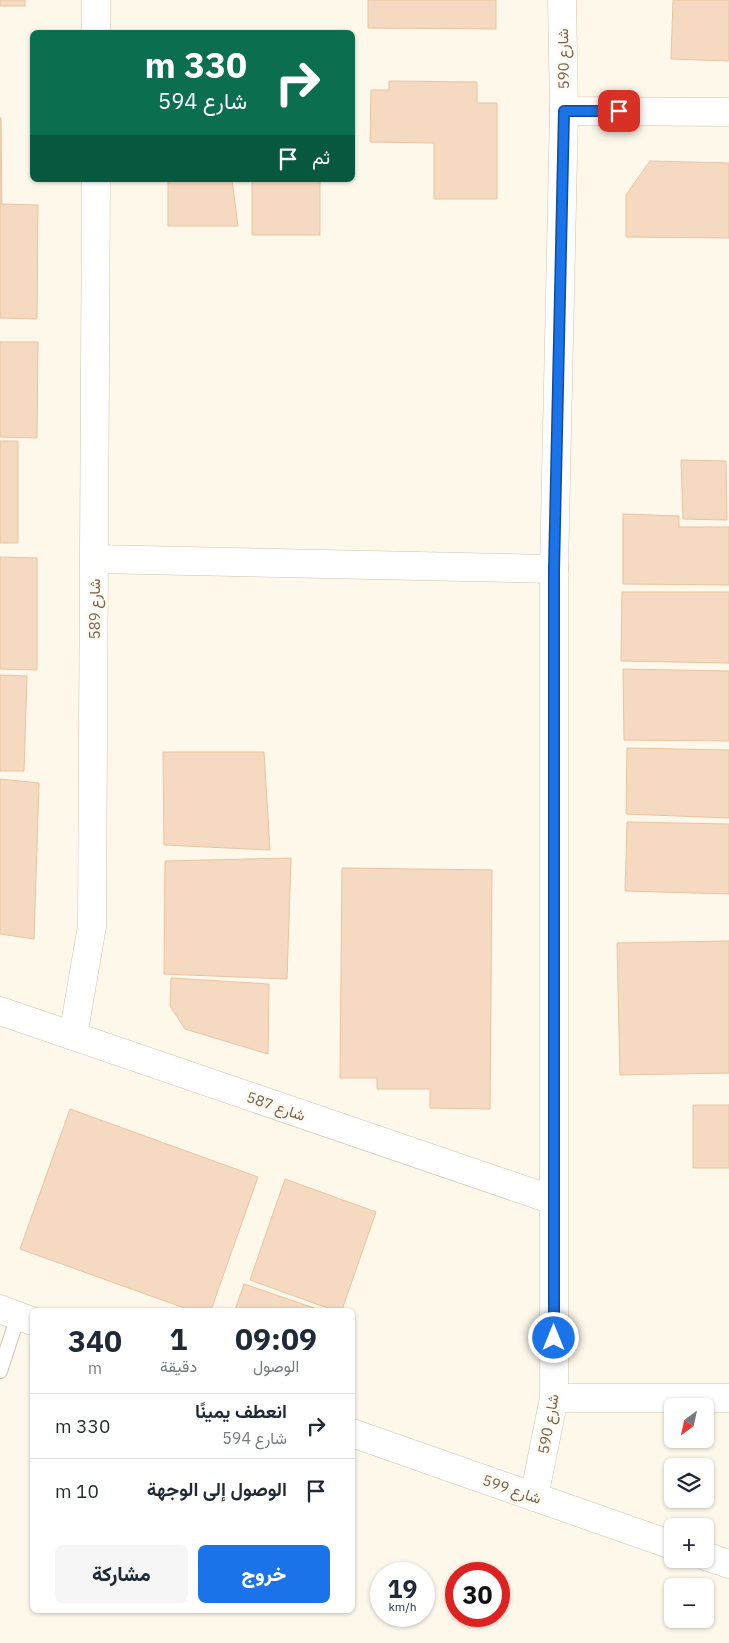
<!DOCTYPE html>
<html lang="ar">
<head>
<meta charset="utf-8">
<style>
  body { margin:0; font-family:"IBM Plex Sans",Vazirmatn,sans-serif; background:#f6f6f7; color:#1f2937; direction:rtl; height:100vh; display:flex; flex-direction:column; font-size:19px; white-space:nowrap }
  * { box-sizing:border-box; margin:0 }
  p { font-size:16px; color:#747a83 }
  .icon { flex:none; width:28px; height:28px; fill:none; stroke:currentColor; stroke-width:2; stroke-linecap:round; stroke-linejoin:round }
  .map { position:relative; flex:1; overflow:hidden; direction:ltr }
  .drawer { position:absolute; left:30px; top:1308px; width:325px; height:305px; display:flex; flex-direction:column; background:#fff; border-radius:8px; box-shadow:0 1px 4px #0004; direction:rtl }
  .drawer>* { flex:none }
  .hud { position:absolute; left:30px; top:30px; width:325px; height:152px; border-radius:8px; box-shadow:0 1px 4px #0004; direction:rtl; background:#0b6e4f; color:#fff; overflow:hidden }
  .needle { width:32px; rotate:213deg }
  .controls { position:absolute; left:664px; top:1398px; display:grid; gap:10px }
  .controls a { display:grid; place-items:center; width:50px; height:50px; border-radius:8px; background:#fff; box-shadow:0 1px 4px #0004; font-size:25px }
  .speed { position:absolute; left:370px; top:1562px; display:flex; gap:10px; font-size:25px; font-weight:700; text-align:center }
  .speed>* { display:grid; place-content:center; width:65px; height:65px; border-radius:50%; background:#fff; box-shadow:0 1px 4px #0004; line-height:1 }
  .speed small { font-size:12px; font-weight:400 }
  .speed .limit { border:8px solid #d22; background:#fff; color:#111 }
  .pin { position:absolute; display:grid; place-items:center; width:42px; height:42px; color:#fff; margin:-21px; border-radius:10px; box-shadow:0 2px 8px #0006 }
  .me { position:absolute; width:55px; margin:-28px; rotate:0deg; stroke-linejoin:round; filter:drop-shadow(0 0 4px #0008) }
  .turn { display:flex; align-items:center; gap:18px; height:105px; padding:0 25px; font-size:22px }
  .turn .icon { width:65px; height:65px; stroke-width:2.5 }
  .turn b { display:block; font-size:35px; line-height:42px }
  .then { display:flex; align-items:center; height:48px; padding:0 25px; background:#0003; gap:10px; font-size:19px }
  .eta { display:flex; justify-content:space-evenly; align-items:center; height:85px; text-align:center }
  .eta b { font-size:30px; font-weight:800; line-height:35px }
  .primary-button { display:flex; gap:10px; margin-top:auto; padding:10px 25px }
  .primary-button a { flex:1; height:58px; border-radius:8px; background:#1a73e8; color:#fff; font-size:20px; font-weight:800; line-height:58px; text-align:center }
  .primary-button a+a { background:#f6f6f7; color:#1f2937 }
  ul { padding:0; list-style:none }
  li { display:flex; align-items:center; gap:15px; height:65px; padding:0 25px; border-top:1px solid #e0e1e3 }
  li div { flex:1 }
  li b { display:block; font-size:19px }
  li em { font-style:normal }
  .map>svg:first-child { display:block }
  .building { fill:#f5dac1; stroke:#e9c3a0 }
  .lines { fill:none; stroke-linecap:round; stroke-linejoin:round }
  .lane-casing { stroke:#d2c1ae; stroke-width:16 }
  .street-casing { stroke:#d2c1ae; stroke-width:29 }
  .lane { stroke:#fff; stroke-width:14 }
  .street { stroke:#fff; stroke-width:28 }
  .route-casing { stroke:#114b97; stroke-width:12 }
  .route { stroke:#1a73e8; stroke-width:9 }
  .labels { text-anchor:middle; dominant-baseline:central; stroke-width:5; stroke-linejoin:round; paint-order:stroke }
  .street-label { font-size:15px; fill:#7b614b; stroke:#fffbf2 }
</style>
</head>
<body>
<div class="map">
<svg width="729" height="1643" viewBox="0 0 729 1643">
  <rect width="100%" height="100%" fill="#fef8eb"/>
  <g class="building">
    <rect x="0" y="0" width="25" height="6"/>
    <polygon points="368,0 496,0 496,29 368,28"/>
    <polygon points="673,0 729,0 729,61 671,59"/>
    <polygon points="389,81 477,82 477,103 497,103 497,199 434,199 434,143 370,142 371,90 389,90"/>
    <polygon points="0,118 1,118 2,221 0,221"/>
    <polygon points="650,161 729,163 729,238 626,237 626,195"/>
    <polygon points="168,180 232,180 238,226 168,226"/>
    <rect x="252" y="180" width="68" height="55"/>
    <polygon points="0,204 38,205 37,319 0,318"/>
    <polygon points="0,342 38,342 37,438 0,437"/>
    <rect x="0" y="441" width="18" height="102"/>
    <polygon points="681,460 726,461 727,520 683,519"/>
    <polygon points="623,514 679,516 679,527 729,527 729,585 623,584"/>
    <polygon points="0,557 37,558 37,670 0,669"/>
    <polygon points="622,592 729,592 729,663 621,661"/>
    <polygon points="623,669 729,671 729,741 624,740"/>
    <polygon points="0,675 27,676 24,771 0,771"/>
    <polygon points="627,748 729,750 729,818 626,814"/>
    <polygon points="163,752 264,752 270,850 164,845"/>
    <polygon points="0,779 39,783 34,939 0,934"/>
    <polygon points="627,822 729,824 729,894 625,891"/>
    <polygon points="291,858 287,979 164,974 165,861"/>
    <polygon points="342,868 492,870 490,1109 430,1108 430,1089 377,1089 377,1078 340,1078"/>
    <polygon points="729,941 729,1073 620,1075 617,943"/>
    <polygon points="171,978 269,984 268,1054 185,1029 170,1006"/>
    <rect x="693" y="1105" width="36" height="63"/>
    <polygon points="70,1109 258,1177 211,1310 190,1310 20,1249"/>
    <polygon points="285,1179 376,1212 342,1310 333,1310 250,1280"/>
    <polygon points="244,1284 320,1310 235,1310"/>
  </g>
  <g class="lines">
    <g class="lane-casing">
      <polyline id="lane" points="0,1371 18,1316"/>
    </g>
    <g class="street-casing">
      <g id="street">
        <polyline points="96,32 96,0"/>
        <polyline points="564,111 729,112"/>
        <polyline points="95,559 554,569"/>
        <polyline points="0,1011 553,1200"/>
        <polyline points="73,1036 92,926 96,180"/>
        <polyline points="0,1309 32,1321"/>
        <polyline points="554,1398 729,1398"/>
        <polyline points="352,1433 672,1545"/>
        <polyline points="534,1497 554,1398 554,569 564,111 562,0"/>
        <polyline points="705,1556 729,1564"/>
      </g>
    </g>
    <use href="#lane" class="lane"/>
    <use href="#street" class="street"/>
  </g>
  <g class="lines">
    <g class="route-casing">
      <polyline id="route" points="554,1338 554,570 564,111 619,111"/>
    </g>
    <use href="#route" class="route"/>
  </g>
  <g class="labels">
    <g class="street-label">
      <text transform="translate(563 59) rotate(-91)">شارع 590</text>
      <text transform="translate(94 609) rotate(-90)">شارع 589</text>
      <text transform="translate(276 1106) rotate(19)">شارع 587</text>
      <text transform="translate(548 1424) rotate(-80)">شارع 590</text>
      <text transform="translate(512 1489) rotate(19)">شارع 599</text>
    </g>
  </g>
</svg>
<div class="controls">
<a><svg class="needle" viewBox="-14 -14 28 28"><path d="M0-13l5 13h-10z" fill="#e53935"/><path d="M0 13l5-13h-10z" fill="#747a83"/></svg></a>
<a><svg class="icon" aria-label="layers" viewBox="0 0 24 24"><path d="M12 4l9 5-9 5-9-5zM3 14l9 5 9-5"/></svg></a>
<a>+</a>
<a>−</a>
</div>
<div class="speed"><div>19<small>km/h</small></div><div class="limit">30</div></div>
<div class="pin" style="left:619px;top:111px;background:#d93025"><svg class="icon" aria-label="arrive" viewBox="0 0 24 24"><path d="M6 21V4h12l-3 4 3 4H6"/></svg></div>
<svg class="me" style="left:554px;top:1338px" viewBox="-20 -20 40 40"><circle r="17" fill="#1a73e8" stroke="#fff" stroke-width="3"/><path d="M0-11L8 9 0 5-8 9z" fill="#fff"/></svg>
<div class="hud">
<div class="turn"><svg class="icon" aria-label="right" viewBox="0 0 24 24"><path d="M7 20v-9h11M14 6l5 5-5 5"/></svg><div><b>330 m</b>شارع 594</div></div>
<div class="then">ثم<svg class="icon" aria-label="arrive" viewBox="0 0 24 24"><path d="M6 21V4h12l-3 4 3 4H6"/></svg></div>
</div>
<section class="drawer">
<div class="eta">
<div><b>09:09</b><p>الوصول</p></div>
<div><b>1</b><p>دقيقة</p></div>
<div><b>340</b><p>m</p></div>
</div>
<ul>
<li><svg class="icon" aria-label="right" viewBox="0 0 24 24"><path d="M7 20v-9h11M14 6l5 5-5 5"/></svg><div><b>انعطف يمينًا</b><p>شارع 594</p></div><em>330 m</em></li>
<li><svg class="icon" aria-label="arrive" viewBox="0 0 24 24"><path d="M6 21V4h12l-3 4 3 4H6"/></svg><div><b>الوصول إلى الوجهة</b></div><em>10 m</em></li>
</ul>
<div class="primary-button"><a>خروج</a><a>مشاركة</a></div>
</section>
</div>
</body>
</html>
